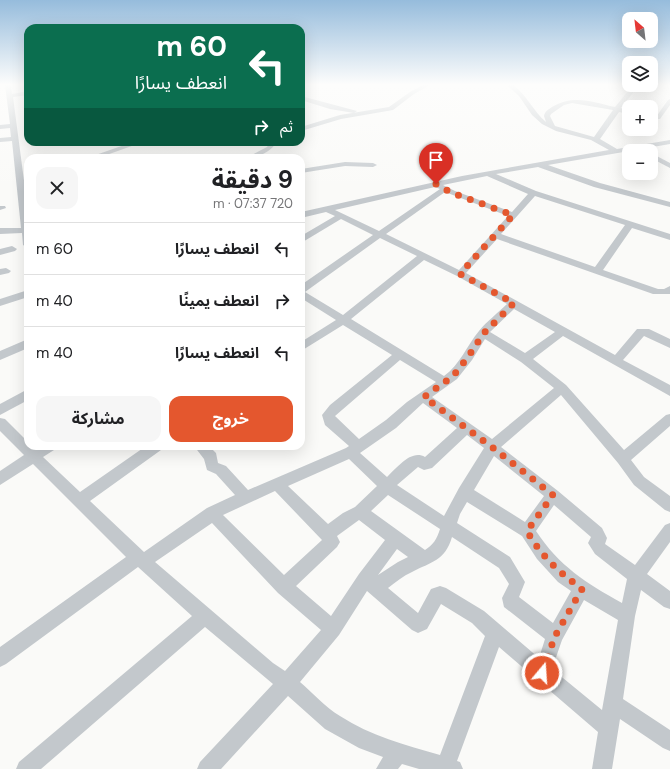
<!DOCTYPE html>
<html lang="ar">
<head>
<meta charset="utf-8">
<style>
  body { margin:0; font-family:"DM Sans","Noto Sans Arabic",sans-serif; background:#f6f6f6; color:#202124; direction:rtl; height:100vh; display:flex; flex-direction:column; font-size:15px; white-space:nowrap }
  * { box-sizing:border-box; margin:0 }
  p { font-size:13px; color:#757577 }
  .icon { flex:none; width:22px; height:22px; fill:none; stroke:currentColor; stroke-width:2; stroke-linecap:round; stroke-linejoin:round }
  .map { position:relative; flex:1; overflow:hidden; direction:ltr }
  .sheet { position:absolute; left:24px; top:154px; width:281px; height:296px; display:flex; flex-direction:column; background:#fff; border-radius:12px; box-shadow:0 4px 16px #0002; direction:rtl }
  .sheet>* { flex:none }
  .guide { position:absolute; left:24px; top:24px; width:281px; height:122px; border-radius:12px; box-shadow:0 4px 16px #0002; direction:rtl; background:#0b6e4f; color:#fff; overflow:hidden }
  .needle { width:26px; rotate:332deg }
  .controls { position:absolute; left:622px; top:12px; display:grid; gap:8px }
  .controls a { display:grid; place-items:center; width:36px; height:36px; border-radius:8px; background:#fff; box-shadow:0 4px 16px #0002; font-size:20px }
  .pin { position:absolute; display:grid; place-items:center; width:34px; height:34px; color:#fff; margin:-41px -17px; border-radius:50% 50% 50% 0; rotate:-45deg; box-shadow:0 0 4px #0007 }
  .pin .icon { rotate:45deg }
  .me { position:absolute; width:44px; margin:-22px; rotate:18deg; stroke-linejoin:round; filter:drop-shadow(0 0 3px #0008) }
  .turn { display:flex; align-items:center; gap:14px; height:84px; padding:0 12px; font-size:18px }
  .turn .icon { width:52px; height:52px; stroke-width:2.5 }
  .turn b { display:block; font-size:28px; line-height:34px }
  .then { display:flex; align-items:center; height:38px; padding:0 12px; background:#0003; gap:8px; font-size:15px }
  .round { display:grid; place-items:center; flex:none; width:42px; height:42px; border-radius:12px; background:#f6f6f6 }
  .headline { display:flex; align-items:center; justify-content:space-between; height:68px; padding:0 12px }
  h1 { font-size:24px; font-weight:700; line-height:30px }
  .primary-button { display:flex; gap:8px; margin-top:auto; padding:8px 12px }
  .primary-button a { flex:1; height:46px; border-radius:12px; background:#e4572e; color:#fff; font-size:16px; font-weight:700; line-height:46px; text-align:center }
  .primary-button a+a { background:#f6f6f6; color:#202124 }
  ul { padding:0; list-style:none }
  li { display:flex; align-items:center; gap:12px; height:52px; padding:0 12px; border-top:1px solid #e0e0e0 }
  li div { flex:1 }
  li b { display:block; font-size:15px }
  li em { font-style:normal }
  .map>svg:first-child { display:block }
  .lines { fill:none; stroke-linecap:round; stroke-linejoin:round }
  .minor { fill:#c3c8cc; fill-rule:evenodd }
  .route { stroke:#e4572e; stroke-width:7; stroke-dasharray:0 12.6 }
</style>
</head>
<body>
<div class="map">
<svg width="670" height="769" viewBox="0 0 670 769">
  <rect width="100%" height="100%" fill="#fafaf8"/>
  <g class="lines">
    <g class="minor">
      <polygon points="5,85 11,85 12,94 28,91 28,95 13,97 28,211 28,248 23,245 22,233 0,234 0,228 21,228 12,141 0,142 0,138 11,137 10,128 0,129 0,125 10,124"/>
      <polygon points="423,85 430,85 414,94 393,110 341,119 301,131 301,127 340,115 389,107 410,92"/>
      <path d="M 507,85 L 513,85 C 527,95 533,111 546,122 L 544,116 C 545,111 548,110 552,107 C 574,94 593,102 615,107 L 633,85 L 639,85 L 621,108 L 629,110 L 629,114 L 619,112 L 600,139 L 617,149 L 670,140 L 670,144 L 548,165 L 600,183 L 670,202 L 670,207 L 594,187 L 538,167 L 496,174 L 536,191 L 670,234 L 670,240 L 632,228 L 603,270 L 658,289 L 664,289 L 670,286 L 670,294 L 653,294 L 497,239 L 466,273 L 615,355 L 637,329 L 649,329 L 670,339 L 670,348 L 644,336 L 623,360 L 670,385 L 670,396 L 563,336 L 533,359 L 566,385 L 624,450 L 666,415 L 670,414 L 670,426 L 631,460 L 644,477 L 670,496 L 670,512 L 665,510 L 634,485 L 618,463 L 561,395 L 501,447 L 558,491 L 602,528 L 607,538 L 605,544 L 635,565 L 665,525 L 670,523 L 670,542 L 647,574 L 670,591 L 670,609 L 664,607 L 641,590 L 635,616 L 623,699 L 670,730 L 670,751 L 663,748 L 620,719 L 612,769 L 592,769 L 598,732 L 499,647 L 457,761 L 460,762 L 463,769 L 419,769 L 402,764 L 398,769 L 376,769 L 383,757 L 359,748 L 325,729 L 288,696 L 221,769 L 197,769 L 200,762 L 273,684 L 205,627 L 41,769 L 16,769 L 19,762 L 192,616 L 138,567 L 6,664 L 0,667 L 0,647 L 126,557 L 33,464 L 0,485 L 0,471 L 24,455 L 0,431 L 0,418 L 5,419 L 28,442 L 28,446 L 32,446 L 35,448 L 38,446 L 56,446 L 54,450 L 43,457 L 80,492 L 146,446 L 163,446 L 161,450 L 90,501 L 144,552 L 207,508 L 235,495 L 216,474 L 207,470 L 204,459 L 194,446 L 209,446 L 216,453 L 218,463 L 226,466 L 248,490 L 346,448 L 349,446 L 325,425 L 322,415 L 330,405 L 392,355 L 343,325 L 301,351 L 301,342 L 336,320 L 301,298 L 301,285 L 373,235 L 341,219 L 301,243 L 301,236 L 335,216 L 326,212 L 301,218 L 301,212 L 462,176 L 609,150 L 591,140 L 556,131 L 542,124 L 532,115 L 519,96 ZM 572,103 L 613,110 L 594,137 L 555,126 L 550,116 L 551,114 L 564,105 ZM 487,176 L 528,194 L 512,212 L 455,191 L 443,185 ZM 435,187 L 440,189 L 379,231 L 335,210 ZM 445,192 L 508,216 L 459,270 L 386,234 ZM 535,196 L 625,225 L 595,267 L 501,234 ZM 380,238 L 417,256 L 343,315 L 305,292 ZM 424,260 L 457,276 L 507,304 C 498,313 487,321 479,331 C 467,345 460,365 444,376 L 351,319 ZM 514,309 L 555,332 L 525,353 L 490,332 ZM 485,339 L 521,362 L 554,388 L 492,439 L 432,397 L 457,379 L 472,360 ZM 400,360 L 436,382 L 407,402 L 386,420 L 359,439 L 335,416 ZM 423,403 L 457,428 L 425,457 C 411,449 397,468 387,477 L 360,453 L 396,428 ZM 467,435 L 484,448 L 459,488 L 444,516 L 397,485 L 418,467 L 424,470 L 432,468 ZM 494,456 L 544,496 L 525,522 L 474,490 ZM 349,459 L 377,486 L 355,507 L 343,513 L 328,524 L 288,486 ZM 275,491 L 322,540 L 284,575 L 223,515 ZM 388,495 L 440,529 C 437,539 433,545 425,550 L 371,511 ZM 467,502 L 522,536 L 537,559 L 558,582 L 571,591 L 553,623 L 519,597 L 525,582 L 510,557 L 457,523 L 460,514 ZM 554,505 L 591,537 L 588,543 L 595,554 L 627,579 L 622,603 C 586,583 559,566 536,531 ZM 359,520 L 385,540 L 359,574 L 331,616 L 296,586 L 337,547 L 340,542 L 337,536 ZM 212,523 L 278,593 L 321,630 L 285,671 L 273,663 L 155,562 ZM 452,537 L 499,568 L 509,584 L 502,598 L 504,607 L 545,639 L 539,658 L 484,611 L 446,588 L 440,586 L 431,589 L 418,613 L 388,588 C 396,582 403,576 412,572 C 431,562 445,561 452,537 ZM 397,549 L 408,557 L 398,562 L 378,575 ZM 367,591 L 412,630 L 418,633 L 427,629 L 441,604 L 472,623 L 485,636 L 440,755 C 405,745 371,736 340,716 C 325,707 313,693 300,682 L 339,635 ZM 584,600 L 618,620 L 602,710 L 552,669 L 562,640 Z"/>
      <polygon points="301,96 357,111 354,113 330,109 301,100"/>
      <polygon points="670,99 670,105 660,119 656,119 656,117 668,100"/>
      <polygon points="133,142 143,142 98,158 87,158"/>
      <path d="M 270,142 L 277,142 C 270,152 259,158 246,158 L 267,147 Z"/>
      <polygon points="651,153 670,163 670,168 651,158"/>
      <polygon points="345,162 373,163 377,165 373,167 345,166 301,173 301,169"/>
      <polygon points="0,206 5,206 6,208 0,210"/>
      <polygon points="12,246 17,249 15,251 0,255 0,249"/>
      <polygon points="6,268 11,271 9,273 0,275 0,269"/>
      <polygon points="28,290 28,297 0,306 0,299"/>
      <polygon points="28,339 28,348 0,360 0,351"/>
      <polygon points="28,389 28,400 0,415 0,404"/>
    </g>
  </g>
  <linearGradient id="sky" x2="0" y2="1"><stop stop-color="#96bcdc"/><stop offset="0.44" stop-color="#fdfdfc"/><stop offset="1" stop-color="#fdfdfc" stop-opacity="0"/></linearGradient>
  <rect width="670" height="192" fill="url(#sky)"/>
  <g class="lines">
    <path class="route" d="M 436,184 L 452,193 L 513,215 L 460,274 L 514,303 L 484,333 L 468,357 L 453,376 L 424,397 L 492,447 L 553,495 L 527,531 C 541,556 559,572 582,589 L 555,636 L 542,673"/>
  </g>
</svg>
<div class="controls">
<a><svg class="needle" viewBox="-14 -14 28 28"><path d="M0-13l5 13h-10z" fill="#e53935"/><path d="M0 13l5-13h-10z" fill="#757577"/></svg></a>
<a><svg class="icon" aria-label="layers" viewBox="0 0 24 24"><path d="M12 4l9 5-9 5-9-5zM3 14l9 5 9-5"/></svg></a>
<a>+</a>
<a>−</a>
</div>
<div class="pin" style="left:436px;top:184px;background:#d93025"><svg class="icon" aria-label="arrive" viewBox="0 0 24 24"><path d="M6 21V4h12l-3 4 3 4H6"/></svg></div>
<svg class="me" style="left:542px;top:673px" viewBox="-20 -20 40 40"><circle r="17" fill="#e4572e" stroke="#fff" stroke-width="3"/><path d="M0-11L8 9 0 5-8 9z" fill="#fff"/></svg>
<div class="guide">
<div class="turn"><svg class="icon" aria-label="left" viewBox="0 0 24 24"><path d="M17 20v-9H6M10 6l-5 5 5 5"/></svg><div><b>60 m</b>انعطف يسارًا</div></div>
<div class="then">ثم<svg class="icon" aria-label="right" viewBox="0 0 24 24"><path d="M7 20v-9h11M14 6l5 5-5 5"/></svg></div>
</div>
<section class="sheet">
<div class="headline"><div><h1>9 دقيقة</h1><p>720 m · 07:37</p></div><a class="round"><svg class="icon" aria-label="close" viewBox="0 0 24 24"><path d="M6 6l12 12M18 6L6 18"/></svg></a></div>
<ul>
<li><svg class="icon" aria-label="left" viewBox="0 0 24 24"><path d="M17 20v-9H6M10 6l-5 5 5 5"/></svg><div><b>انعطف يسارًا</b></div><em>60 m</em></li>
<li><svg class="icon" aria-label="right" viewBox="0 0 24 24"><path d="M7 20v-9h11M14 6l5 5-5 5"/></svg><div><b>انعطف يمينًا</b></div><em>40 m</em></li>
<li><svg class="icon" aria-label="left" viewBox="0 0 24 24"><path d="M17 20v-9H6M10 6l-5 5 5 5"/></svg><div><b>انعطف يسارًا</b></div><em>40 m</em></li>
</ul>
<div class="primary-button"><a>خروج</a><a>مشاركة</a></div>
</section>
</div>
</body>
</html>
